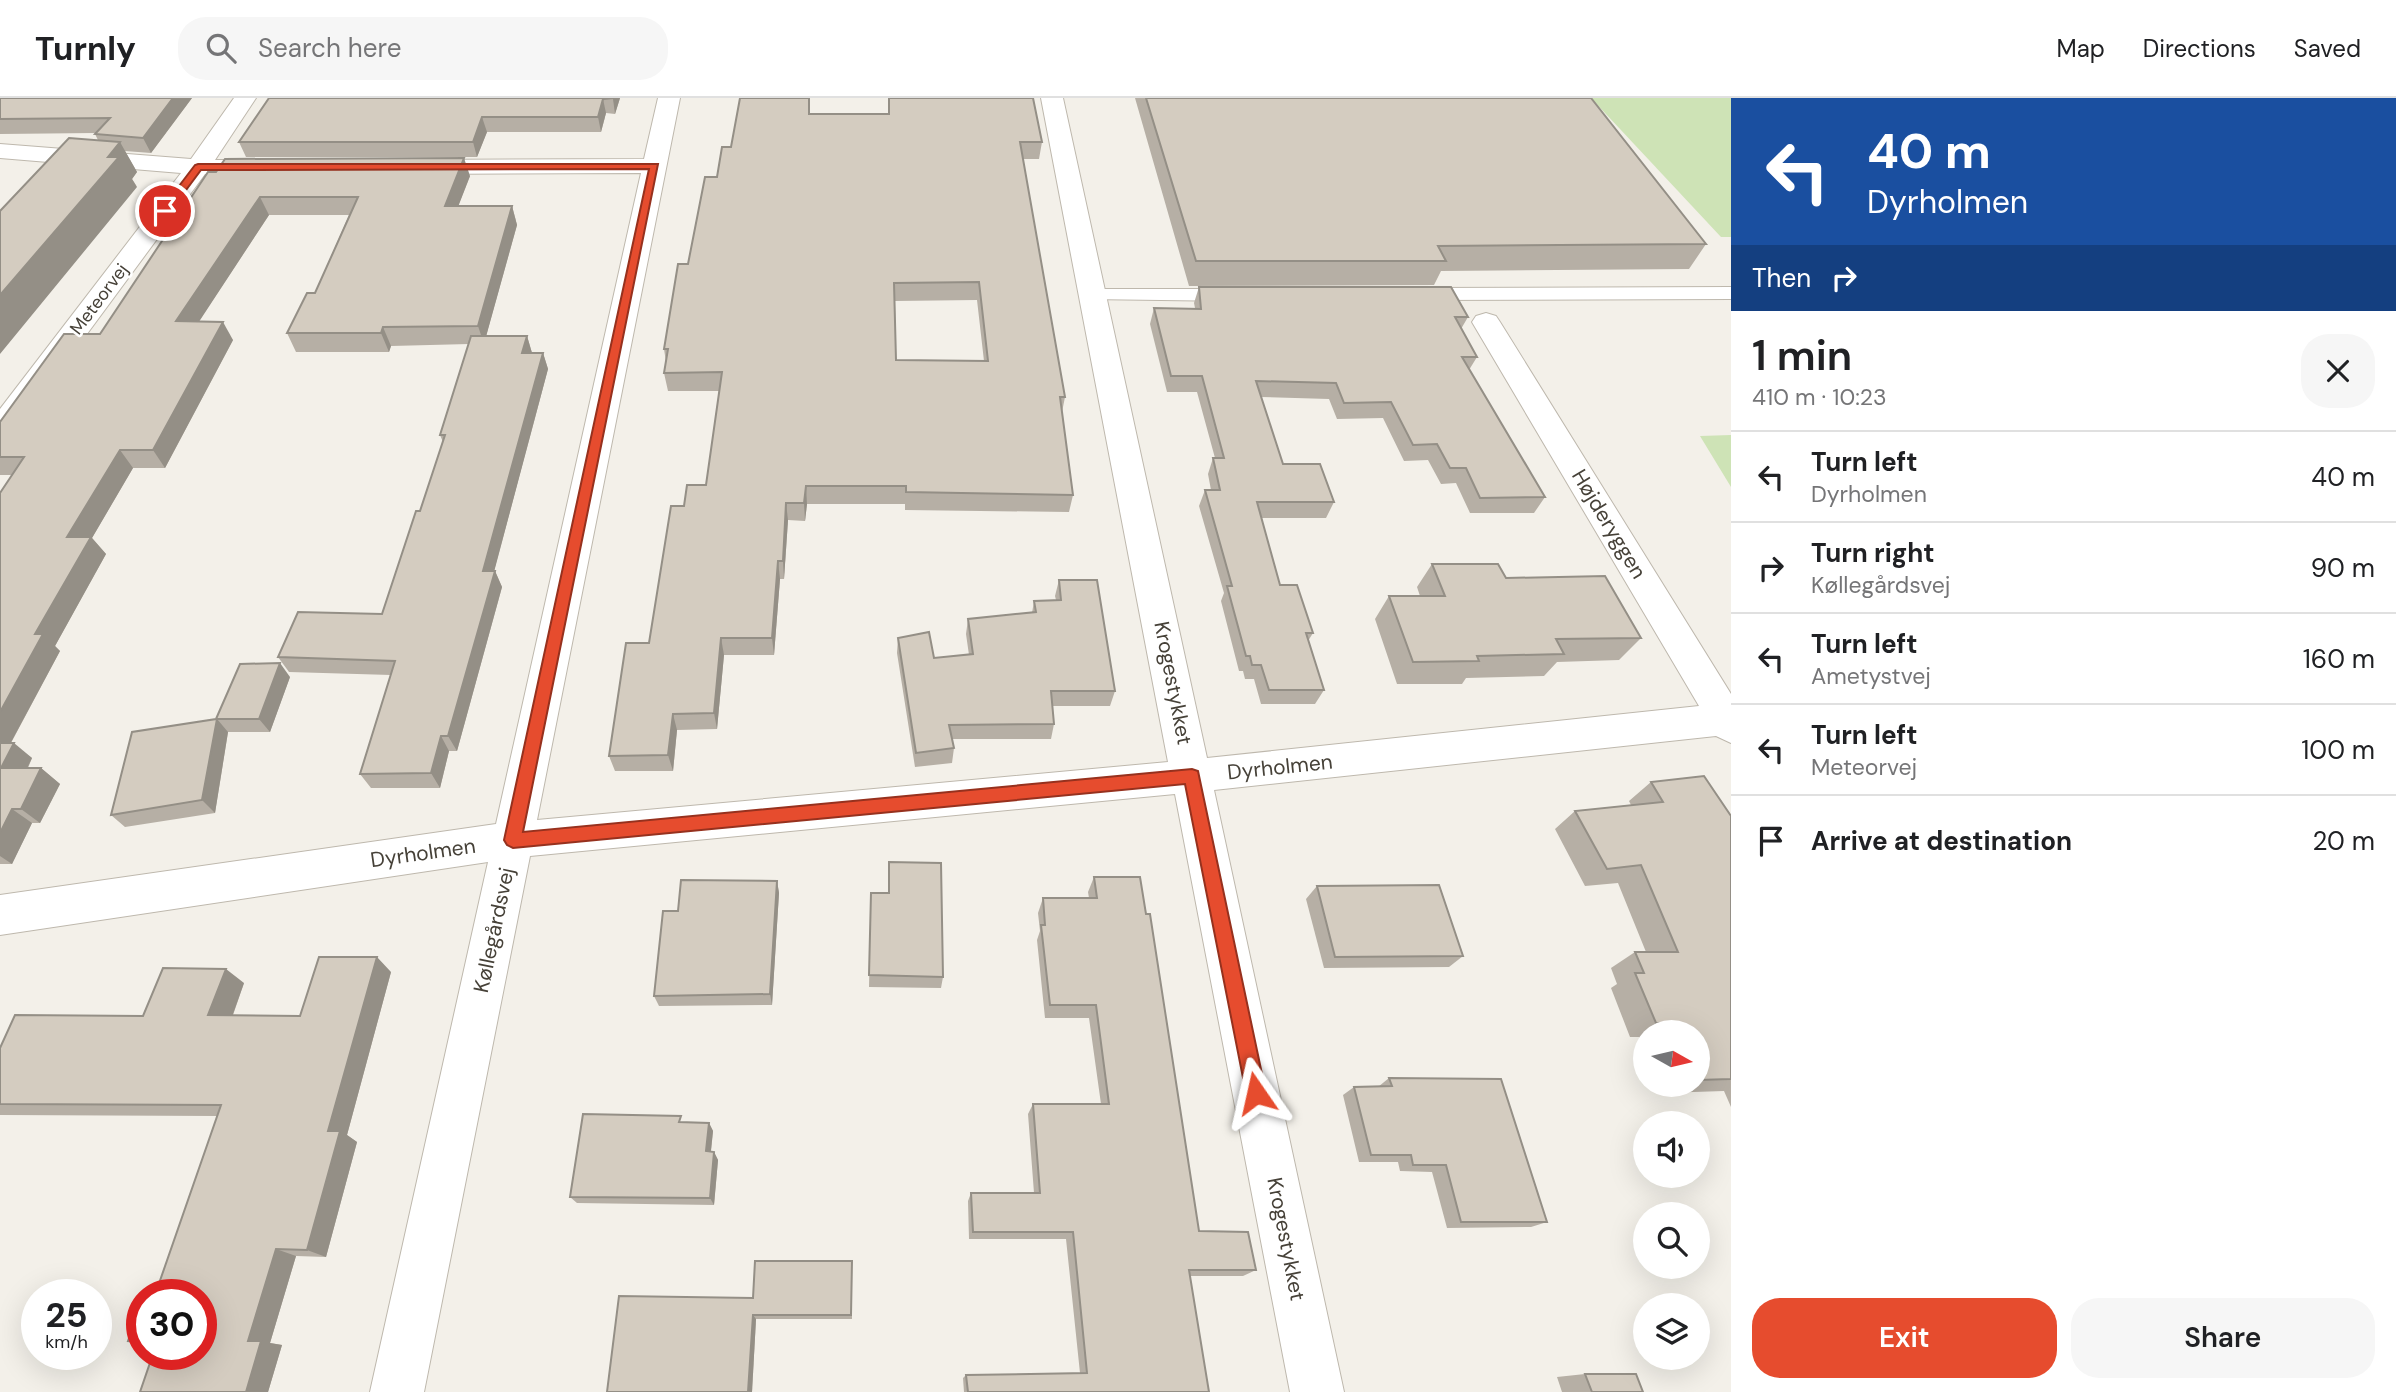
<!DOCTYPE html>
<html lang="en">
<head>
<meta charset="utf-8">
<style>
  body { margin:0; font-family:"DM Sans",sans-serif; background:#f6f6f6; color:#202124; height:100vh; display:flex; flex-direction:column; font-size:26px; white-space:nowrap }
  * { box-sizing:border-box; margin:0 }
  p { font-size:23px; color:#757577 }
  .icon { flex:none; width:38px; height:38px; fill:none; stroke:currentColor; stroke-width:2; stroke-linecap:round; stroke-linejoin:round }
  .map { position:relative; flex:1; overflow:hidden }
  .side { display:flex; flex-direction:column; background:#fff; width:665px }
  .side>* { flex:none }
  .banner { background:#1a4fa0; color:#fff; overflow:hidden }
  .needle { width:46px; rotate:98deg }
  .controls { position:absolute; left:1633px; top:922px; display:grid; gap:14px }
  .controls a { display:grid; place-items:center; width:77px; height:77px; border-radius:50%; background:#fff; box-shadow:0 7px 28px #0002; font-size:35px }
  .speed { position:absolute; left:21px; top:1181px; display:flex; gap:14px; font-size:35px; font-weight:700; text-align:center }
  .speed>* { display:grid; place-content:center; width:91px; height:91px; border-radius:50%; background:#fff; box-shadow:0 7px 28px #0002; line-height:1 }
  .speed small { font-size:18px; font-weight:400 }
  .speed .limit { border:10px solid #d22; background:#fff; color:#111 }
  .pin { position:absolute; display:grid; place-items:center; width:60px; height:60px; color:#fff; margin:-30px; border:4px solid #fff; border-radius:50%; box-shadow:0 2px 7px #0007 }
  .me { position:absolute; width:77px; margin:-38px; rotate:349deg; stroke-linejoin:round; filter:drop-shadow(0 0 5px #0008) }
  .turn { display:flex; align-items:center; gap:24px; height:147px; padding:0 21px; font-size:32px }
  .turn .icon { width:91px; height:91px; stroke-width:2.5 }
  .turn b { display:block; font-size:49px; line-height:60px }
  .then { display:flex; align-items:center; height:66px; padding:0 21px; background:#0003; gap:14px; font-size:26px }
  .round { display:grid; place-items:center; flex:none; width:74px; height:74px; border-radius:28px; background:#f6f6f6 }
  .overview { display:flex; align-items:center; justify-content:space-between; height:119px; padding:0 21px }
  h1 { font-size:42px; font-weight:600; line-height:52px }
  .primary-button { display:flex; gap:14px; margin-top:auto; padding:14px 21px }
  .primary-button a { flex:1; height:80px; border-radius:28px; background:#e64c2e; color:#fff; font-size:28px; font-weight:600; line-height:80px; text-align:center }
  .primary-button a+a { background:#f6f6f6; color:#202124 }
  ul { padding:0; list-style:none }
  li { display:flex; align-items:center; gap:21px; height:91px; padding:0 21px; border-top:2px solid #e0e0e0 }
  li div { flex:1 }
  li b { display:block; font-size:26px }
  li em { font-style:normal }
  header { display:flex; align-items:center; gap:42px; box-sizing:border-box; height:98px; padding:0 35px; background:#fff; border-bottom:2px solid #e0e0e0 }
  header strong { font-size:33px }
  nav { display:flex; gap:38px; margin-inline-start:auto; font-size:24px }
  .search { width:490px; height:63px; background:#f6f6f6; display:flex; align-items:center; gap:18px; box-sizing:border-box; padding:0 24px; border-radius:28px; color:#757577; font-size:26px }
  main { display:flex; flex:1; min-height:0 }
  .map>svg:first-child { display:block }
  .green { fill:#cee3b6 }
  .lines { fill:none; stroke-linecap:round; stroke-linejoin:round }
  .service-casing { stroke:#beb8ad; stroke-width:2 }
  .minor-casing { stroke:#beb8ad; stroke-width:2 }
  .service { fill:#fff; fill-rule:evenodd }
  .minor { fill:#fff; fill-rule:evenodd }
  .wall { fill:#b6afa5; fill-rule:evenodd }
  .shaded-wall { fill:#948f86 }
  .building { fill:#d4ccc0; stroke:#948f86; stroke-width:2; fill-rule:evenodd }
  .route { fill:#e64c2e; stroke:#96311e; stroke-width:2 }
  .labels { text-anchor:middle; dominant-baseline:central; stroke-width:5; stroke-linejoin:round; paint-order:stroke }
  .far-street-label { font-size:18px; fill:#464138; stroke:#fff }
  .street-label { font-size:21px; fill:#464138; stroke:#fff }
</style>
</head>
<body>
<header>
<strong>Turnly</strong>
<div class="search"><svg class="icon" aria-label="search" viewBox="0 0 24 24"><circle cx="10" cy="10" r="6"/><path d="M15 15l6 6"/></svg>Search here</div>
<nav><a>Map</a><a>Directions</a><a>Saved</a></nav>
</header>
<main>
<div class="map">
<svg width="1731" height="1294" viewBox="0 0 1731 1294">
  <rect width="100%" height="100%" fill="#f3f0e9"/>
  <g class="green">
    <polygon points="1591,0 1731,0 1731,139 1721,139"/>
    <polygon points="1731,337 1731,389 1700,338"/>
  </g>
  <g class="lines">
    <g class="service-casing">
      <g id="service">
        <polygon points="1731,189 1731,201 1419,202 1412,200 1409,196 1412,192 1419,190"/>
        <polygon points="1094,191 1235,191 1242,193 1245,197 1242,201 1235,203 1087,201 1084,197 1087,193"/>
      </g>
    </g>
    <g class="minor-casing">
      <g id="minor">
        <polygon points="234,0 256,0 215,62 270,62 279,64 282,69 279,74 270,76 205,76 11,339 0,342 0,311 181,75 0,60 0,46 191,61"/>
        <polygon points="658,0 680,0 537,722 1168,664 1041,0 1063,0 1207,660 1699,608 1472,224 1476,218 1486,215 1496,218 1500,224 1731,596 1731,645 1716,638 1214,692 1344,1294 1290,1294 1175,696 530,758 424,1294 370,1294 488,764 0,837 0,797 496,726 641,75 414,76 405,74 402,69 405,64 414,62 644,61"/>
      </g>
    </g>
    <use href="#service" class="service"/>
    <use href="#minor" class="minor"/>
  </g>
  <g class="wall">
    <polygon points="0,0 192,0 151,55 125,53 137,74 132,81 137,89 98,42 95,36 95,35 0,36"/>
    <polygon points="269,0 620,0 615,16 606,15 601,34 487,34 477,59 246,59 239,44"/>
    <polygon points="1135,0 1591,0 1706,146 1689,171 1441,173 1434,187 1189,188"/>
    <path d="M 810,16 L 1042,44 L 1039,61 L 1023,61 L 1065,299 L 1062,314 L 1073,397 L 1069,414 L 905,412 L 905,406 L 807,406 L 805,423 L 788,422 L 784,481 L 780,481 L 774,557 L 724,557 L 717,631 L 677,632 L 673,673 L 615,673 L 609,658 L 649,545 L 684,408 L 706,387 L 719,293 L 668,293 L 664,275 L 666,264 L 664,251 L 688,166 L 717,79 L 731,49 ZM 977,202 L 984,263 L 896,262 L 895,203 Z"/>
    <polygon points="208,74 470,78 458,108 512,108 517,127 486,238 527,238 532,255 543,255 548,271 494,473 495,473 502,489 457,653 449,653 440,690 371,690 360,676 391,577 289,574 278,559 382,516 420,413 443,344 440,337 469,246 391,248 389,254 296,254 287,235 315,195 349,117 269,117 199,223 233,242 165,370 133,370 92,440 106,456 55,548 60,553 11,645 32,660 28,670 41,670 60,686 40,725 32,725 12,766 0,766 0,395 12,377 0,377 0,324 100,236"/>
    <polygon points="1199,189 1468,219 1461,231 1477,259 1469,272 1545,399 1534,415 1470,415 1456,385 1441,386 1428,362 1404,363 1383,320 1337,321 1329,301 1261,299 1283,366 1334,404 1326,420 1261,420 1280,487 1313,535 1308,543 1324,592 1315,606 1261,606 1254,581 1245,581 1243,573 1239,573 1221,503 1224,495 1199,408 1205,392 1211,392 1208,376 1213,360 1215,360 1197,294 1167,294 1150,226 1154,210 1195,210 1194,205"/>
    <polygon points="1432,466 1506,480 1641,540 1619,562 1557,564 1544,578 1466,580 1462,586 1397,586 1375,521 1389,498 1420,498 1417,489"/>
    <polygon points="1059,482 1115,593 1110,608 1052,608 1054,626 1051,641 952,641 954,650 952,665 915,669 897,555 898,540 934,560 969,557 966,536 968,521 1032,515 1034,503 1056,502 1055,498"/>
    <polygon points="290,579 270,634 228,634 215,715 125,729 111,717 216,621"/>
    <polygon points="1651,684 1731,718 1731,1009 1724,993 1663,995 1659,987 1698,987 1698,934 1645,934 1645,953 1639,939 1630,939 1611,890 1617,886 1611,870 1635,854 1646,854 1618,785 1585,788 1555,731 1575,713 1631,707 1629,703"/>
    <polygon points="889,764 943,879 941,890 869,889 871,795 888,795"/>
    <polygon points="1094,779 1199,1133 1256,1172 1243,1178 1190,1178 1209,1294 964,1294 963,1280 966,1277 1080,1275 1066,1141 969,1141 968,1103 971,1095 1034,1095 1028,1016 1033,1006 1101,1006 1089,920 1045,920 1037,842 1040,833 1038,815 1043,800 1089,800 1088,794"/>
    <polygon points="777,783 779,795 772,907 659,908 654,898 678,813"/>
    <polygon points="1317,788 1463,858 1449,869 1324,870 1306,801"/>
    <polygon points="391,874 347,1037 357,1044 326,1159 296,1158 270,1245 282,1247 268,1294 140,1294 201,1256 217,1018 2,1017 0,1017 0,950 143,918 244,885 233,917 300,918"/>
    <polygon points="1389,980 1547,1124 1531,1129 1447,1130 1432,1074 1400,1073 1398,1064 1359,1064 1343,997 1354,989 1378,989"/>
    <polygon points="684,1024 709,1025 713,1033 711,1053 714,1054 718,1062 714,1107 577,1105 570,1099"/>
    <polygon points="852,1168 852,1221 756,1221 752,1294 753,1200"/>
    <polygon points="1585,1276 1643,1294 1562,1294 1557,1279"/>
  </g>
  <g class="shaded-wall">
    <polygon points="173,0 192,0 151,55 143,40"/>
    <polygon points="613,0 620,0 615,16 613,1"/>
    <polygon points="603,1 606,15 601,34 598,19"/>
    <polygon points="482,19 487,34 477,59 473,44"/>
    <polygon points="120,44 137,74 132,81 137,89 0,256 0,197"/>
    <polygon points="464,60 470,78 451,127 445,108"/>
    <polygon points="260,99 269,117 187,242 176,223"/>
    <polygon points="512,108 517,127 484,246 478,228"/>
    <polygon points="223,224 233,242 165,370 153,352"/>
    <polygon points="383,229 391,248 389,254 381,235"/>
    <polygon points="527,238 532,255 522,255"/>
    <polygon points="543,255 548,271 490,489 483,473"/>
    <polygon points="120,352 133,370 92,440 106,456 55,548 60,553 2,661 0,660 0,614 35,536 67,439"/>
    <polygon points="806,388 807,406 805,423 804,405"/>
    <polygon points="786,405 788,422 784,481 783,463"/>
    <polygon points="778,463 780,481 774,557 772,540"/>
    <polygon points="495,473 502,489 457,653 448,638"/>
    <polygon points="721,540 724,557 717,631 714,615"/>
    <polygon points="280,565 290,579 270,634 259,621"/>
    <polygon points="673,616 677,632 673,673 668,657"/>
    <polygon points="217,621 228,634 215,715 202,702"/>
    <polygon points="441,638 449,653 440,690 431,675"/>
    <polygon points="14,645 32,660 20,685 1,670"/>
    <polygon points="41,670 60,686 40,725 21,711"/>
    <polygon points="12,711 32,725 12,766 0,758 0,735"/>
    <polygon points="777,783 779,795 772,907 770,896"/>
    <polygon points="377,859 391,874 347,1037 357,1044 326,1159 307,1152 328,1033"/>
    <polygon points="226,871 244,885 228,930 208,917"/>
    <polygon points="709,1025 713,1033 710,1061 706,1053"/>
    <polygon points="714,1054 718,1062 714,1107 710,1100"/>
    <polygon points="276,1151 296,1158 270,1245 282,1247 268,1294 246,1294 248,1243"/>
    <polygon points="753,1217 756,1221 752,1294 748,1294"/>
  </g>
  <g class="building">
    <polygon points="0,0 173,0 143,40 95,36 110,20 0,21"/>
    <polygon points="269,0 613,0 603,1 598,19 482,19 473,44 239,44"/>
    <path d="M 740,0 L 809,0 L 809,16 L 889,16 L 889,0 L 1033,0 L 1042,44 L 1020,44 L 1065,299 L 1060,299 L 1073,397 L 906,394 L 906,388 L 806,388 L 804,405 L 786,405 L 783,463 L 778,463 L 772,540 L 721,540 L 714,615 L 673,616 L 668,657 L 609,658 L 626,545 L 649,545 L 671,408 L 684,408 L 687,387 L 706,387 L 722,274 L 664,275 L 668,251 L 664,251 L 678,166 L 688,166 L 705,79 L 717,79 L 722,49 L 731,49 ZM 979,184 L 988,263 L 896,262 L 894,185 Z"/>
    <polygon points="1146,0 1591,0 1706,146 1438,148 1446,163 1196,163"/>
    <polygon points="69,40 120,44 108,59 119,59 0,197 0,113"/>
    <polygon points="464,60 445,108 512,108 478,228 383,229 381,235 287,235 307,195 315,195 358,99 260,99 176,223 223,224 153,352 120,352 67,439 91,439 35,536 43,536 0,614 0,395 24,359 0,359 0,324 64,236 100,236 208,74 216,74 225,61"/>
    <polygon points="1199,189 1451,189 1468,219 1455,219 1477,259 1462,259 1545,399 1480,400 1466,370 1450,370 1437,346 1413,347 1391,304 1344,305 1336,285 1256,283 1283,366 1320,366 1334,404 1257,404 1280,487 1297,487 1313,535 1306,535 1324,592 1269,592 1261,567 1252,567 1250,558 1246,558 1227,488 1232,488 1205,392 1220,392 1213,360 1224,360 1202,278 1171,278 1154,210 1201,211"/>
    <polygon points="471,238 527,238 522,255 543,255 483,473 495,473 448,638 441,638 431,675 360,676 395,563 278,559 298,514 382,516 416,413 420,413 445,337 440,337"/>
    <polygon points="1432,466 1498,466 1506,480 1605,478 1641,540 1556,541 1564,556 1477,558 1479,563 1413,564 1389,498 1445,498"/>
    <polygon points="1059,482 1097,482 1115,593 1051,593 1054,626 949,627 954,650 916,655 898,540 929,534 934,560 973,556 968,521 1036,514 1034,503 1061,502"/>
    <polygon points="280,565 259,621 217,621 202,702 111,717 132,634 216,621 240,566"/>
    <polygon points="0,645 14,645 1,670 41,670 21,711 12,711 0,735"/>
    <polygon points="1704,678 1731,718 1731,981 1698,982 1698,934 1669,934 1665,925 1656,925 1635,875 1644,875 1635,854 1678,854 1641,767 1607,771 1575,713 1663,704 1651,684"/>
    <polygon points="889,764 941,765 943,879 869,877 871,795 889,795"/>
    <polygon points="1094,779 1140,779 1146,816 1150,816 1199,1133 1248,1134 1256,1172 1189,1172 1209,1294 968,1294 966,1277 1087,1275 1073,1134 973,1134 971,1095 1040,1095 1033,1006 1109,1006 1096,907 1050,907 1041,827 1045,827 1043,800 1097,800"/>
    <polygon points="681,782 777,783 770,896 654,898 663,813 678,813"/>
    <polygon points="1439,787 1463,858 1335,859 1317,788"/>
    <polygon points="319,859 377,859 328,1033 340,1033 307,1152 276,1151 248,1243 261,1243 246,1294 140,1294 153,1256 201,1256 201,1197 155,1197 221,1007 0,1006 0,950 15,917 143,918 163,870 226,871 208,917 300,918"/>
    <polygon points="1389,980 1501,981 1547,1124 1461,1124 1446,1067 1413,1067 1411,1057 1371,1057 1354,989 1392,988"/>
    <polygon points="583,1016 681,1018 679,1024 709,1025 706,1053 714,1054 710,1100 570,1099"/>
    <polygon points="755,1163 852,1163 851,1217 753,1217 748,1294 607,1294 619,1198 753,1200"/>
    <polygon points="141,1205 142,1205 142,1244 128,1243"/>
    <polygon points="1585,1276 1636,1276 1643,1294 1592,1294"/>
  </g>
  <polygon class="route" points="658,66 523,734 1192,671 1198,673 1266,995 1263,1002 1256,1005 1249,1002 1246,995 1185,686 513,750 507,747 504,742 649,71 201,72 169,115 160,113 195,67 198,66"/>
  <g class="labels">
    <g class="far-street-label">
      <text transform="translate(99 201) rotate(-53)">Meteorvej</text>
    </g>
    <g class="street-label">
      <text transform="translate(1609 426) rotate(59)">Højderyggen</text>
      <text transform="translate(1173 585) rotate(79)">Krogestykket</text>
      <text transform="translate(1280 669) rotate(-6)">Dyrholmen</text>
      <text transform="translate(423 755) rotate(-8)">Dyrholmen</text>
      <text transform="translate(494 832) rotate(-78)">Køllegårdsvej</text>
      <text transform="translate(1286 1141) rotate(79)">Krogestykket</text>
    </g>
  </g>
</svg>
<div class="controls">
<a><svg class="needle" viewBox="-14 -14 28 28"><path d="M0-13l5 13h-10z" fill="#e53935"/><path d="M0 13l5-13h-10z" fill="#757577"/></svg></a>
<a><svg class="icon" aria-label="sound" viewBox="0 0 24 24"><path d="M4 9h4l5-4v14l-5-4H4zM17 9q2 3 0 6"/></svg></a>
<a><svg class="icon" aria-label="search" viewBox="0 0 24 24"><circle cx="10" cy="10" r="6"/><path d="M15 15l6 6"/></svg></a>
<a><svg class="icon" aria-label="layers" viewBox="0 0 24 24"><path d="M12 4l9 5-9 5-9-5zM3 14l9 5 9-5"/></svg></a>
</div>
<div class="speed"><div>25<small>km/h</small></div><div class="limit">30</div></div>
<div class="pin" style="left:165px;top:113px;background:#d93025"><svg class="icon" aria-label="arrive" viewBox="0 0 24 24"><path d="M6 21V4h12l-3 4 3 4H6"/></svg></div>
<svg class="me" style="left:1256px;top:995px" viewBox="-20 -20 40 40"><path d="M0-17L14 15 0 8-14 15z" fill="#e64c2e" stroke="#fff" stroke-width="4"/></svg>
</div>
<section class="side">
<div class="banner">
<div class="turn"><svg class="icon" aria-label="left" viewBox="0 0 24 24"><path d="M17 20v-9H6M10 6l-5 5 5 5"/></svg><div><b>40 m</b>Dyrholmen</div></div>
<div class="then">Then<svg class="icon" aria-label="right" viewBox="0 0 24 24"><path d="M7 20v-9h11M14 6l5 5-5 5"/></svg></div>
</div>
<div class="overview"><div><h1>1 min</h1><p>410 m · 10:23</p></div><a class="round"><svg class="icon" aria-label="close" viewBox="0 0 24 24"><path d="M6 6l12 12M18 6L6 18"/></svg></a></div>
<ul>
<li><svg class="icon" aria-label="left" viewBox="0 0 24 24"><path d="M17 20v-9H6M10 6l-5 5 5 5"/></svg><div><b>Turn left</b><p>Dyrholmen</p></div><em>40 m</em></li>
<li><svg class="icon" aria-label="right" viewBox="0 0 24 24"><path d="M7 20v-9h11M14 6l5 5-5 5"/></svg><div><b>Turn right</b><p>Køllegårdsvej</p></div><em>90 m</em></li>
<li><svg class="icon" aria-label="left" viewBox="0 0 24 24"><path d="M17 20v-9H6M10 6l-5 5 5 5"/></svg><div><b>Turn left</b><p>Ametystvej</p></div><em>160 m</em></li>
<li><svg class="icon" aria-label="left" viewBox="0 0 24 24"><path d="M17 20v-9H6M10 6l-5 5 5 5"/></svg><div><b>Turn left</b><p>Meteorvej</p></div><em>100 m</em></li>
<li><svg class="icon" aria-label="arrive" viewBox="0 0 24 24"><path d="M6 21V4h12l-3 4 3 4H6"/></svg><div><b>Arrive at destination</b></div><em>20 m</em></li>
</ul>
<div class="primary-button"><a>Exit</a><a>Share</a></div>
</section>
</main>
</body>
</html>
